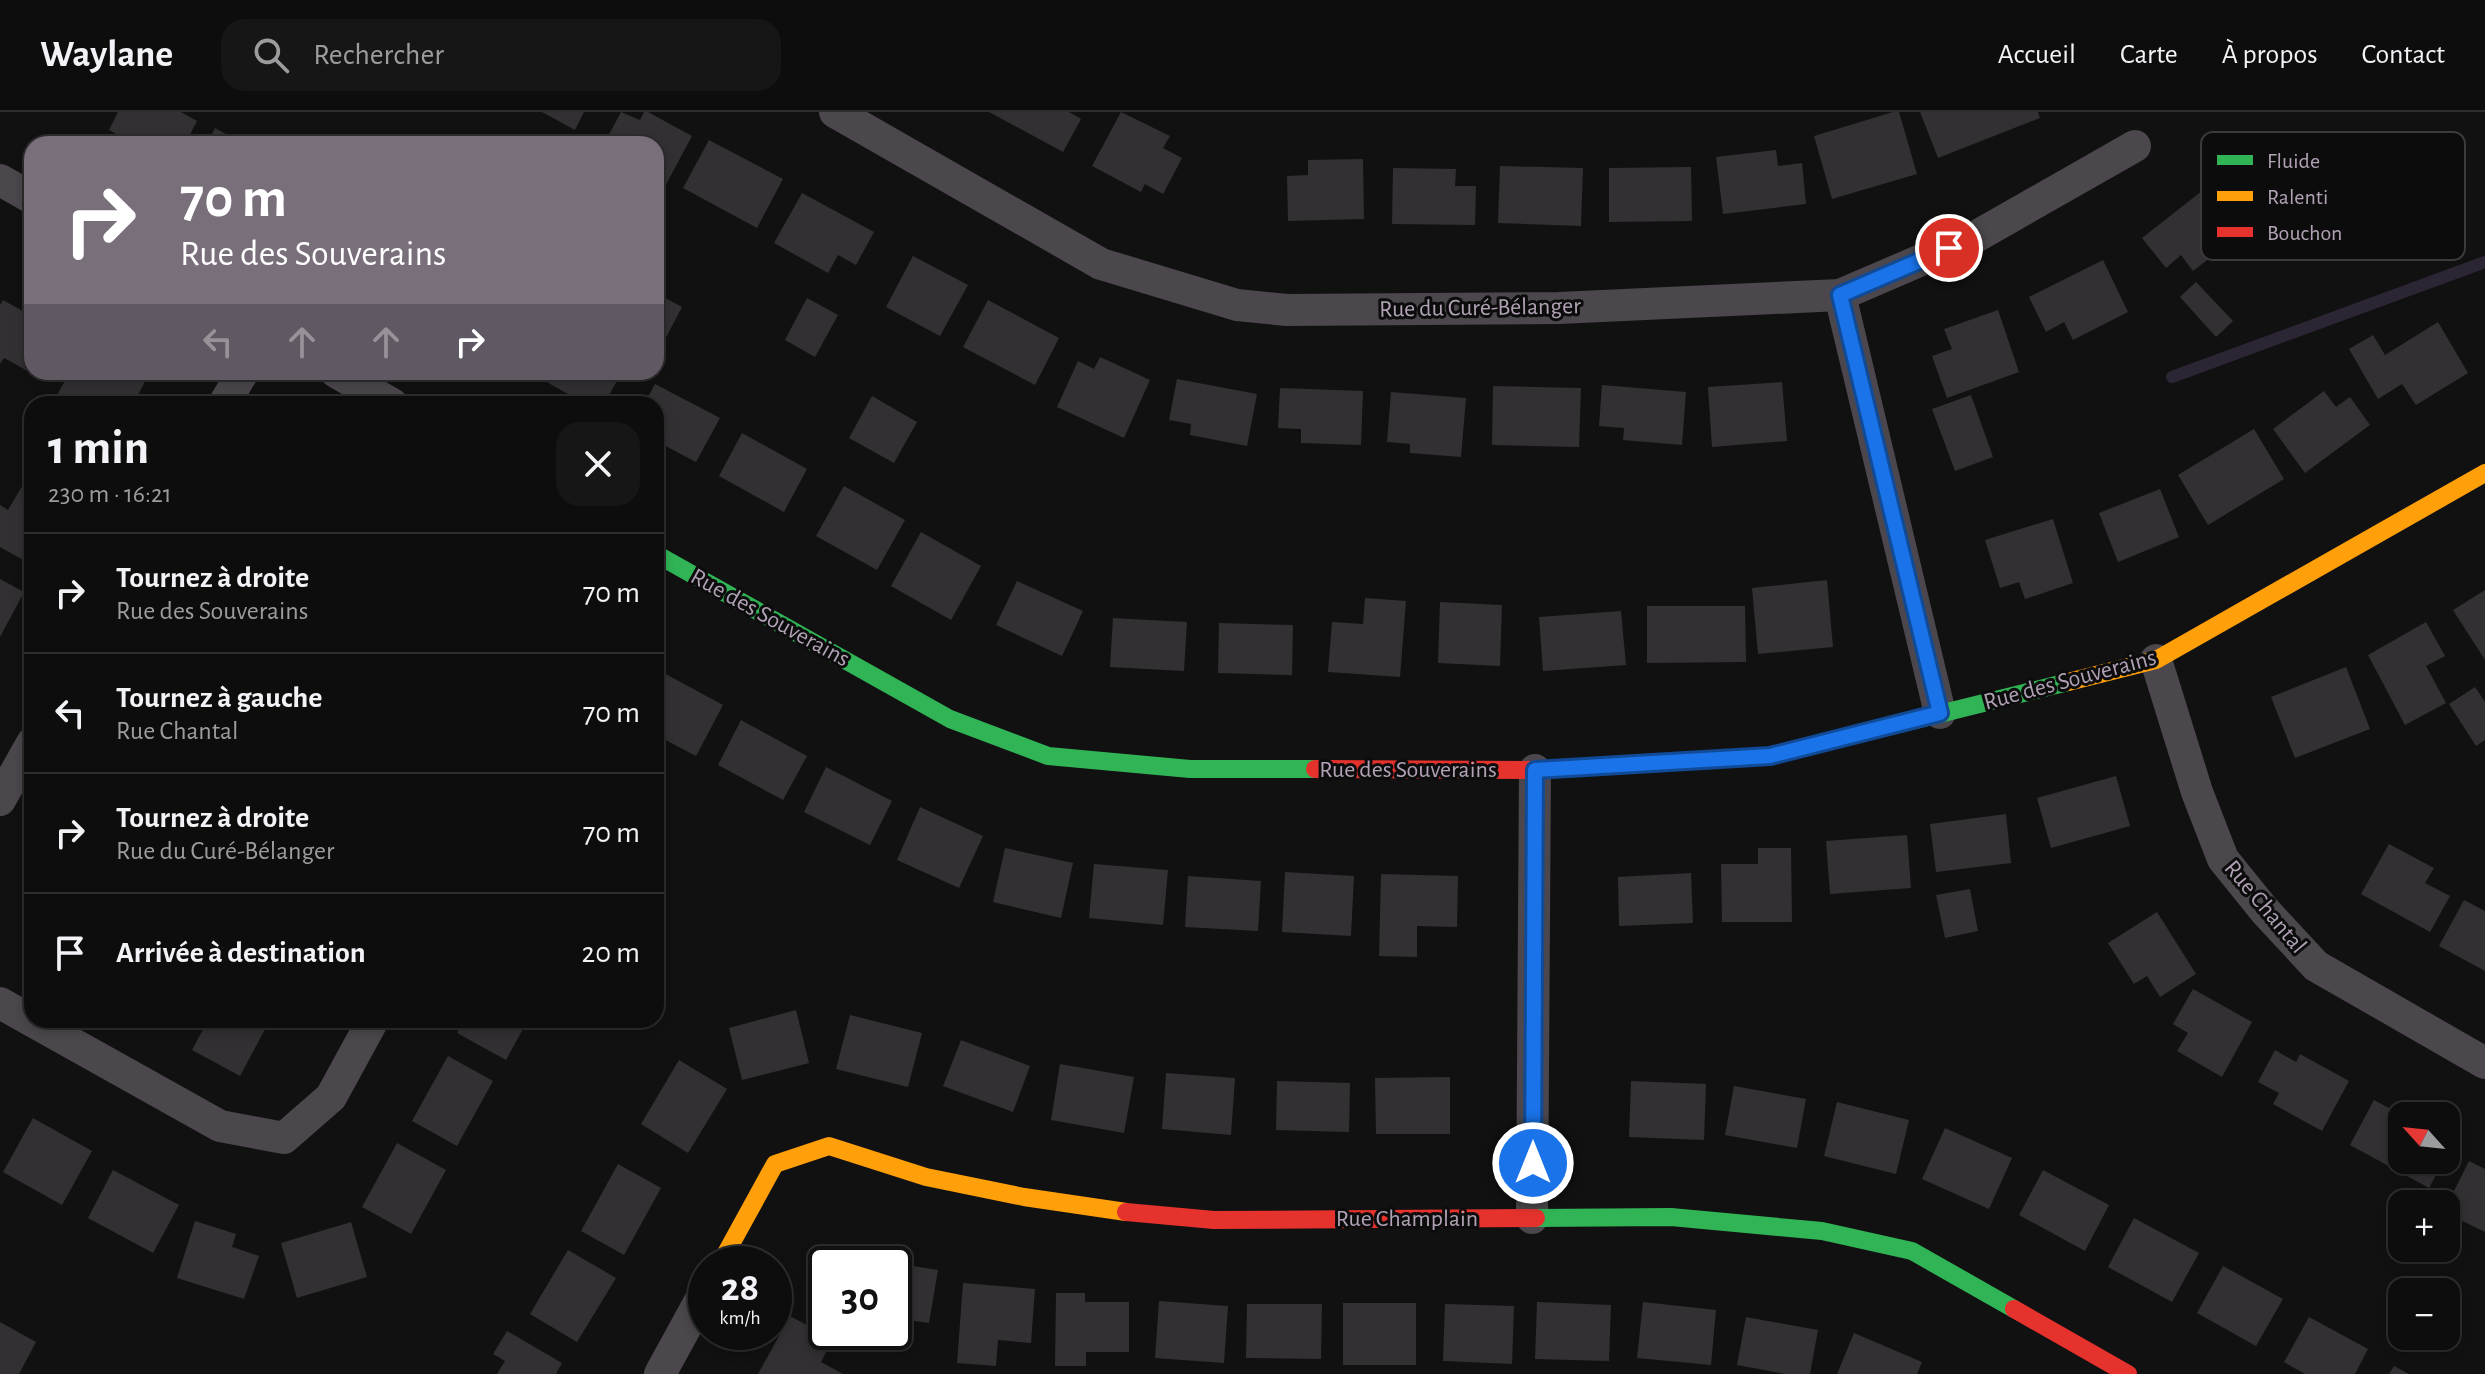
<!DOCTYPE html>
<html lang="fr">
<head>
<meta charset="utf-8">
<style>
  body { margin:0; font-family:"Alegreya Sans",sans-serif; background:#171617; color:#f1f3f6; height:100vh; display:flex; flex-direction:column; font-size:30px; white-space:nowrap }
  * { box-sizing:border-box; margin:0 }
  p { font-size:26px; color:#9b9c9e }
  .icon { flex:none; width:44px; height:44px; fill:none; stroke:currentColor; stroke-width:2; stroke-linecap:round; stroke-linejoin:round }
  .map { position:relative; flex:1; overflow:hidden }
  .panel { position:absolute; left:24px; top:284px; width:640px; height:632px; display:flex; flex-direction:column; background:#0e0d0e; border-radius:24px; box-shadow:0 4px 12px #0003,0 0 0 2px #2e2d2e }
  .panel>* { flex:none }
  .banner { position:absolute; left:24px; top:24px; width:640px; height:244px; border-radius:24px; box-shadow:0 4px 12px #0003,0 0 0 2px #2e2d2e; background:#796f7b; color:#fff; overflow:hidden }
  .needle { width:52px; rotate:297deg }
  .tools { position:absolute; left:2388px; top:990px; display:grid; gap:16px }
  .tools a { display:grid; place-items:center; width:72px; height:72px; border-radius:16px; background:#0e0d0e; box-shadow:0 4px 12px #0003,0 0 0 2px #2e2d2e; font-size:40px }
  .speed { position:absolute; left:688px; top:1134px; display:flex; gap:16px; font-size:40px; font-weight:700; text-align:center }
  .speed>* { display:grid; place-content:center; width:104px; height:104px; border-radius:50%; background:#0e0d0e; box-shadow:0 4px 12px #0003,0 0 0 2px #2e2d2e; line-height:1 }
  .speed small { font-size:20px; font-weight:400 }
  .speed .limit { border:4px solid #111; border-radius:12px; background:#fff; color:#111 }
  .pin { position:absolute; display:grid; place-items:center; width:68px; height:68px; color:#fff; margin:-34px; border:4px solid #fff; border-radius:50%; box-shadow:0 2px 8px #0007 }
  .me { position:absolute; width:88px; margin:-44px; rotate:0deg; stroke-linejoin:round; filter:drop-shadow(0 0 6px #0008) }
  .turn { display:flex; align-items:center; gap:28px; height:168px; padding:0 24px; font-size:36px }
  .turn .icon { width:104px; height:104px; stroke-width:2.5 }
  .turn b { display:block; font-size:56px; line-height:68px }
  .lanes { display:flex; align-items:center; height:76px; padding:0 24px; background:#0003; justify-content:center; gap:40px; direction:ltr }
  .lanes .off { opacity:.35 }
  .round { display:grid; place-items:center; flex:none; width:84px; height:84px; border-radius:24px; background:#171617 }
  .headline { display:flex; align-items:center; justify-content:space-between; height:136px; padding:0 24px }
  h1 { font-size:48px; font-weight:700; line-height:60px }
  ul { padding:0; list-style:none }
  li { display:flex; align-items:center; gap:24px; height:120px; padding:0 24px; border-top:2px solid #2e2d2e }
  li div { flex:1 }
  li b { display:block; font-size:30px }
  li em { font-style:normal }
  header { display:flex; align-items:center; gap:48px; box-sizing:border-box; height:112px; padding:0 40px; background:#0e0d0e; border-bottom:2px solid #2e2d2e }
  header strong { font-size:38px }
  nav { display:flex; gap:44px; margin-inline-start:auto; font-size:28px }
  .search { width:560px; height:72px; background:#171617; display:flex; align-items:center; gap:20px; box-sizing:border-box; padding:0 28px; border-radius:24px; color:#9b9c9e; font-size:30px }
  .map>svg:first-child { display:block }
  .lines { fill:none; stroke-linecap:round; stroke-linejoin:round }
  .stream { stroke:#2c2533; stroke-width:12 }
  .building { fill:#323032 }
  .street { stroke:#4b474c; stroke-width:32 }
  .fast { stroke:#30b455; stroke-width:18 }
  .slow { stroke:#ff9f0a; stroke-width:18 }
  .jam { stroke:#e5322d; stroke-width:18 }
  .route-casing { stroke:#114b97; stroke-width:20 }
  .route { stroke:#1a73e8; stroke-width:14 }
  .labels { text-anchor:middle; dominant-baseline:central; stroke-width:6; stroke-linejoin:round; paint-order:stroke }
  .street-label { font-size:24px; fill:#b0a1b4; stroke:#0d0c0d }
  .key { fill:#0d0c0d; stroke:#3e393f; stroke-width:2 }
  .key-label { font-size:22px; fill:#b0a1b4 }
</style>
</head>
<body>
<header>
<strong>Waylane</strong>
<div class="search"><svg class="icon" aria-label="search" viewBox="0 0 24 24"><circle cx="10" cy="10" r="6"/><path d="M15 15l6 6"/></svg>Rechercher</div>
<nav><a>Accueil</a><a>Carte</a><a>À propos</a><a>Contact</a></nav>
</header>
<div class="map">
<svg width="2485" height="1262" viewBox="0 0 2485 1262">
  <rect width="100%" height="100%" fill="#121112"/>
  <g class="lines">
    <polyline class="stream" points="2172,265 2485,150"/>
  </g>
  <g class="building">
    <polygon points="118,0 181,0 197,9 185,32 135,32 109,18"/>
    <polygon points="542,0 584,0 575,18"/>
    <polygon points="621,0 640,8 644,0 648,0 692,24 662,80 656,77 656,32 604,32"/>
    <polygon points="989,0 1069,0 1081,7 1063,40"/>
    <polygon points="1121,0 1170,24 1163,36 1182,46 1163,82 1145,72 1141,80 1092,54"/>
    <polygon points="1893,0 1899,0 1917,62 1832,87 1814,24"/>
    <polygon points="1920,0 2038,0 2040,6 1938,46"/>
    <polygon points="215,16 244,32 207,32"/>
    <polygon points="709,28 783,67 757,116 683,76"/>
    <polygon points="1776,38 1778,54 1802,51 1806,92 1723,102 1716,45"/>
    <polygon points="1363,47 1364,107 1288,109 1287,64 1308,63 1308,48"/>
    <polygon points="1500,54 1583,56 1581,114 1498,111"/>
    <polygon points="1691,55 1692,109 1609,110 1609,56"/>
    <polygon points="1393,56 1456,57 1455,74 1476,74 1475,113 1392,112"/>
    <polygon points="2207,75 2242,121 2193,159 2181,143 2166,156 2142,126"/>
    <polygon points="802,81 874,120 856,153 838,143 828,161 774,131"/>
    <polygon points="913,144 968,173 940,224 886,195"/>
    <polygon points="2103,148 2128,200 2073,228 2064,210 2046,220 2029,185"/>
    <polygon points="2196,170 2233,209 2216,225 2180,185"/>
    <polygon points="656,181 682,195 662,233 656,230"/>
    <polygon points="807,186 838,203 815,245 785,228"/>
    <polygon points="3,188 32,204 32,260 48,260 44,268 4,246 0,252 0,193"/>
    <polygon points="988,188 1059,226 1035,273 963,235"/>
    <polygon points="1998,198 2019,260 1947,286 1932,244 1952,237 1944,217"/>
    <polygon points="2438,210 2468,261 2416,293 2402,272 2378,287 2349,237 2373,223 2385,243"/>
    <polygon points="1100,245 1150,268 1124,326 1057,295 1078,249 1094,257"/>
    <polygon points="70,260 136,260 147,266 133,292 77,292 58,281"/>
    <polygon points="547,260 622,260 604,292 586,292 543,268"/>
    <polygon points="1177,267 1257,282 1247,334 1190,323 1191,312 1169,308"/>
    <polygon points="1782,270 1787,329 1712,335 1708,275"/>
    <polygon points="655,272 720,306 696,350 656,329 656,292 644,292"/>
    <polygon points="1602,273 1686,280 1682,333 1623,328 1624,316 1599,314"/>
    <polygon points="1493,274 1581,276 1579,335 1492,333"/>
    <polygon points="1280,276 1363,279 1361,333 1301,331 1301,317 1278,316"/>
    <polygon points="2324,279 2336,295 2350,285 2370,313 2305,361 2273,317"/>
    <polygon points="1391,280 1466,286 1461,345 1410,341 1410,332 1387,330"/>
    <polygon points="1971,283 1993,345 1955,359 1932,297"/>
    <polygon points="872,284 917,310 894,351 849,326"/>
    <polygon points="2254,317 2284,367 2208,413 2178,363"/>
    <polygon points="742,321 807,357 784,400 719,364"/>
    <polygon points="27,366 32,369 32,453 0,435 0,393 8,398"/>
    <polygon points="844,374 905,408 877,458 816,424"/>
    <polygon points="2160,377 2179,425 2118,450 2099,401"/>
    <polygon points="2053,407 2073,471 2025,487 2019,470 2000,476 1985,428"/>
    <polygon points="921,420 981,454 951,508 891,474"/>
    <polygon points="0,467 24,480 0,525"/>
    <polygon points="1827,468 1833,535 1758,542 1752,476"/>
    <polygon points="1017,469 1083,499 1062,544 996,513"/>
    <polygon points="2485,478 2485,548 2453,498"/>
    <polygon points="1365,486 1406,489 1400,565 1328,560 1332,510 1363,512"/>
    <polygon points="1440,490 1502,493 1500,554 1438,551"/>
    <polygon points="1647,494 1745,494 1746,550 1647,551"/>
    <polygon points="1621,499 1626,553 1543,559 1539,505"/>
    <polygon points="1113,506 1187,510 1184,559 1110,555"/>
    <polygon points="2426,510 2445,544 2426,554 2446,591 2405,613 2368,543"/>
    <polygon points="1219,511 1293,513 1292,563 1218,561"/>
    <polygon points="2346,555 2370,617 2295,646 2271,585"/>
    <polygon points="662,560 723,593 696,644 656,623 656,572"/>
    <polygon points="2475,575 2485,590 2485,628 2476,634 2449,592"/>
    <polygon points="741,608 807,644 783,688 718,653"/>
    <polygon points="826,655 892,689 870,733 804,700"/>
    <polygon points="2116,664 2130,714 2051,736 2037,686"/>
    <polygon points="920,695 983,724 959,776 897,748"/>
    <polygon points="2006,702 2011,751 1936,760 1930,712"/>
    <polygon points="1907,723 1911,776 1830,782 1826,729"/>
    <polygon points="2389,732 2434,756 2425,771 2450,784 2430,820 2361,782"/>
    <polygon points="1005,736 1073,751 1061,806 993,790"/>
    <polygon points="1758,736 1791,736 1792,810 1722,810 1721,752 1758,752"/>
    <polygon points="1094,752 1168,758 1163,813 1089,806"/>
    <polygon points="1285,760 1354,764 1351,824 1282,820"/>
    <polygon points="1691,761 1693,811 1619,814 1618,765"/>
    <polygon points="1381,762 1458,764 1457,815 1417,814 1417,845 1379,844"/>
    <polygon points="1188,764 1261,769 1258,819 1185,815"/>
    <polygon points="1970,777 1978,819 1945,826 1936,783"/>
    <polygon points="2464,788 2485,799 2485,859 2439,834"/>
    <polygon points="2157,800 2196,862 2160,885 2147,864 2134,872 2108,831"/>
    <polygon points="2193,877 2252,910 2222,965 2177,939 2188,921 2173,912"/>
    <polygon points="796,898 809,951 742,968 729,916"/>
    <polygon points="850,903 922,921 908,975 836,957"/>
    <polygon points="208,908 270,908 240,964 192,938"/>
    <polygon points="464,908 528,908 506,948 457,921"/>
    <polygon points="961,928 1030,954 1013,1000 943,974"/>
    <polygon points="2275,938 2296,950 2300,942 2349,969 2322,1019 2273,992 2279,981 2258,970"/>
    <polygon points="448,944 493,969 457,1034 412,1009"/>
    <polygon points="679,948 727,977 688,1041 641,1012"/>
    <polygon points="1060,952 1134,965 1124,1021 1051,1008"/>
    <polygon points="1166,961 1235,966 1231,1023 1162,1017"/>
    <polygon points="1450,965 1450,1022 1376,1022 1375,966"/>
    <polygon points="1277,969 1350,971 1349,1020 1276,1018"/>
    <polygon points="1631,969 1706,972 1704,1028 1629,1025"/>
    <polygon points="1734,974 1806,987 1797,1036 1725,1023"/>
    <polygon points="2374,988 2402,1003 2402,1048 2444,1048 2429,1076 2350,1033"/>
    <polygon points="1837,990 1909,1008 1896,1062 1824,1044"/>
    <polygon points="33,1006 92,1039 62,1093 3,1060"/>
    <polygon points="1945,1016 2012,1046 1989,1097 1922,1067"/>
    <polygon points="2446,1027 2453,1031 2446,1045"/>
    <polygon points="397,1031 446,1058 411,1122 362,1095"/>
    <polygon points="2469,1049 2485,1057 2485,1120 2446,1101 2446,1095"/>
    <polygon points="618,1052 661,1076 624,1143 581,1119"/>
    <polygon points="113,1058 179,1093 153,1141 88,1106"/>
    <polygon points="2043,1058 2109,1093 2085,1139 2019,1103"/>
    <polygon points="2134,1106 2199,1141 2172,1190 2108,1155"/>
    <polygon points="195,1109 236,1122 232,1135 259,1144 244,1187 177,1166"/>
    <polygon points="351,1110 367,1165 297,1186 281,1131"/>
    <polygon points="568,1138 616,1166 577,1230 530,1202"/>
    <polygon points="837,1141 892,1150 892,1152 836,1152"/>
    <polygon points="894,1151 938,1158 929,1211 894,1206"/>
    <polygon points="2223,1154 2283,1187 2256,1234 2197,1201"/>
    <polygon points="963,1171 1035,1177 1031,1231 998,1228 996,1254 957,1251"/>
    <polygon points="1056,1181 1085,1181 1085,1190 1129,1190 1129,1240 1086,1240 1086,1254 1055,1254"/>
    <polygon points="1159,1189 1228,1194 1224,1251 1155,1246"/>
    <polygon points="1537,1190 1611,1193 1609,1249 1535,1247"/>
    <polygon points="1643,1190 1716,1198 1711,1253 1637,1246"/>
    <rect x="1343" y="1191" width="73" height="62"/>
    <polygon points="1247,1192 1322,1192 1321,1247 1246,1246"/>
    <polygon points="1445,1192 1514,1194 1512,1252 1443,1249"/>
    <polygon points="790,1204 833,1227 821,1250 843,1262 758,1262"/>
    <polygon points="1746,1205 1818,1218 1810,1262 1785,1262 1737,1253"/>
    <polygon points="2309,1205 2368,1237 2355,1262 2305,1262 2284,1250"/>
    <polygon points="0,1210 36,1230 19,1262 0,1262"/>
    <polygon points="507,1219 562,1251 556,1262 497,1262 505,1249 493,1242"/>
    <polygon points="1854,1221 1922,1250 1917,1262 1837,1262"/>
    <polygon points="2394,1254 2409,1262 2389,1262"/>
  </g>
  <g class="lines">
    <g class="street">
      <polyline points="835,0 1101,152 1237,193 1287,198 1559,196 1840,183 1977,124 2135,34"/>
      <polyline points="0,68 32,86"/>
      <polyline points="1840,183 1940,601"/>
      <polyline points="336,260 392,292"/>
      <polyline points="224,292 243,260"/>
      <polyline points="2156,548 2197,680 2223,747 2265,799 2316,854 2485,951"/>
      <polyline points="0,688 32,631"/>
      <polyline points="0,891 220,1014 284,1026 331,985 373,908"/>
      <polyline points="1532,1106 1535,658"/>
      <polyline points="660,1262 706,1178"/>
    </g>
    <g class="fast">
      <polyline points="656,442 950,607 1048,644 1190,657 1315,657"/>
      <polyline points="1585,655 1770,644 2068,570"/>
      <polyline points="1536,1106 1671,1105 1822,1119 1912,1139 2014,1197"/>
    </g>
    <g class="slow">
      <polyline points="2068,570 2156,548 2485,361"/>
      <polyline points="720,1152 775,1052 829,1034 926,1065 1024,1085 1126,1100"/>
    </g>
    <g class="jam">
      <polyline points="1315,657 1535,658 1585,655"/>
      <polyline points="1126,1100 1214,1108 1536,1106"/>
      <polyline points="2014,1197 2128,1262"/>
    </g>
  </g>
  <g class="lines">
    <g class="route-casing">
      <polyline id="route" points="1533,1051 1535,658 1770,644 1940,601 1840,183 1949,136"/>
    </g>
    <use href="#route" class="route"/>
  </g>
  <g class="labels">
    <g class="street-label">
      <text transform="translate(1480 196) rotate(-1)">Rue du Curé-Bélanger</text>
      <text transform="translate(770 506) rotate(29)">Rue des Souverains</text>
      <text transform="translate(2070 568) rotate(-15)">Rue des Souverains</text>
      <text x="1408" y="658">Rue des Souverains</text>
      <text transform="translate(2265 795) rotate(50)">Rue Chantal</text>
      <text x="1407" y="1107">Rue Champlain</text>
    </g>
  </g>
  <rect x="2201" y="20" width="264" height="128" rx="12" class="key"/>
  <rect x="2217" y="43" width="36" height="10" fill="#30b455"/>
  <rect x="2217" y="79" width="36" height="10" fill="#ff9f0a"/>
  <rect x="2217" y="115" width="36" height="10" fill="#e5322d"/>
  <g class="key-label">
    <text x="2267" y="56">Fluide</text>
    <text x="2267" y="92">Ralenti</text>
    <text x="2267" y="128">Bouchon</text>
  </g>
</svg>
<div class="tools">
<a><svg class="needle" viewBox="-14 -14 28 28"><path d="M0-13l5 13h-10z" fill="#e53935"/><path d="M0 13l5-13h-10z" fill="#9b9c9e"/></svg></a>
<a>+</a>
<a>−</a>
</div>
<div class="speed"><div>28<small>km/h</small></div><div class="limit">30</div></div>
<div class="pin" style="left:1949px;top:136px;background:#d93025"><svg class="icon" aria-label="arrive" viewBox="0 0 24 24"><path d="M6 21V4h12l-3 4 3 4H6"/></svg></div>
<svg class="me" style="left:1533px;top:1051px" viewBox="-20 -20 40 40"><circle r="17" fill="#1a73e8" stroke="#fff" stroke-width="3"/><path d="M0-11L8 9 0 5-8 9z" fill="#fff"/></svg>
<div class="banner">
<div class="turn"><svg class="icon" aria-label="right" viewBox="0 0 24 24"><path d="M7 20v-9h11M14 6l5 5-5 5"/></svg><div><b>70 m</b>Rue des Souverains</div></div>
<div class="lanes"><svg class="icon off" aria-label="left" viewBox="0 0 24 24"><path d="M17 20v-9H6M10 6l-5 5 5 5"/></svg><svg class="icon off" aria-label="ahead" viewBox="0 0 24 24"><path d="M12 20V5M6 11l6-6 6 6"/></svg><svg class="icon off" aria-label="ahead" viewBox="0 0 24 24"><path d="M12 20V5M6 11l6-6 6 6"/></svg><svg class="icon" aria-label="right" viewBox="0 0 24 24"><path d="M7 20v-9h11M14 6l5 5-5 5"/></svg></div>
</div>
<section class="panel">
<div class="headline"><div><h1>1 min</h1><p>230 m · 16:21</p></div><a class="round"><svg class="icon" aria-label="close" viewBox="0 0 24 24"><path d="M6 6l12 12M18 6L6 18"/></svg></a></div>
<ul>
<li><svg class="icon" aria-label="right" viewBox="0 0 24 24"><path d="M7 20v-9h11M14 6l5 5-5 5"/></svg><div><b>Tournez à droite</b><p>Rue des Souverains</p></div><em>70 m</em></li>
<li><svg class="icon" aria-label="left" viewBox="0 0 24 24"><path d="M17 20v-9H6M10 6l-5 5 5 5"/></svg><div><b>Tournez à gauche</b><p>Rue Chantal</p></div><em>70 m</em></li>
<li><svg class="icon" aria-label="right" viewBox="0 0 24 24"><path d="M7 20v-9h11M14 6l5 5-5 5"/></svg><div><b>Tournez à droite</b><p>Rue du Curé-Bélanger</p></div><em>70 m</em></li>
<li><svg class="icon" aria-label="arrive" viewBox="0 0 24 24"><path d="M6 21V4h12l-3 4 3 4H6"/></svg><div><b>Arrivée à destination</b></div><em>20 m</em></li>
</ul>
</section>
</div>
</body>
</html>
